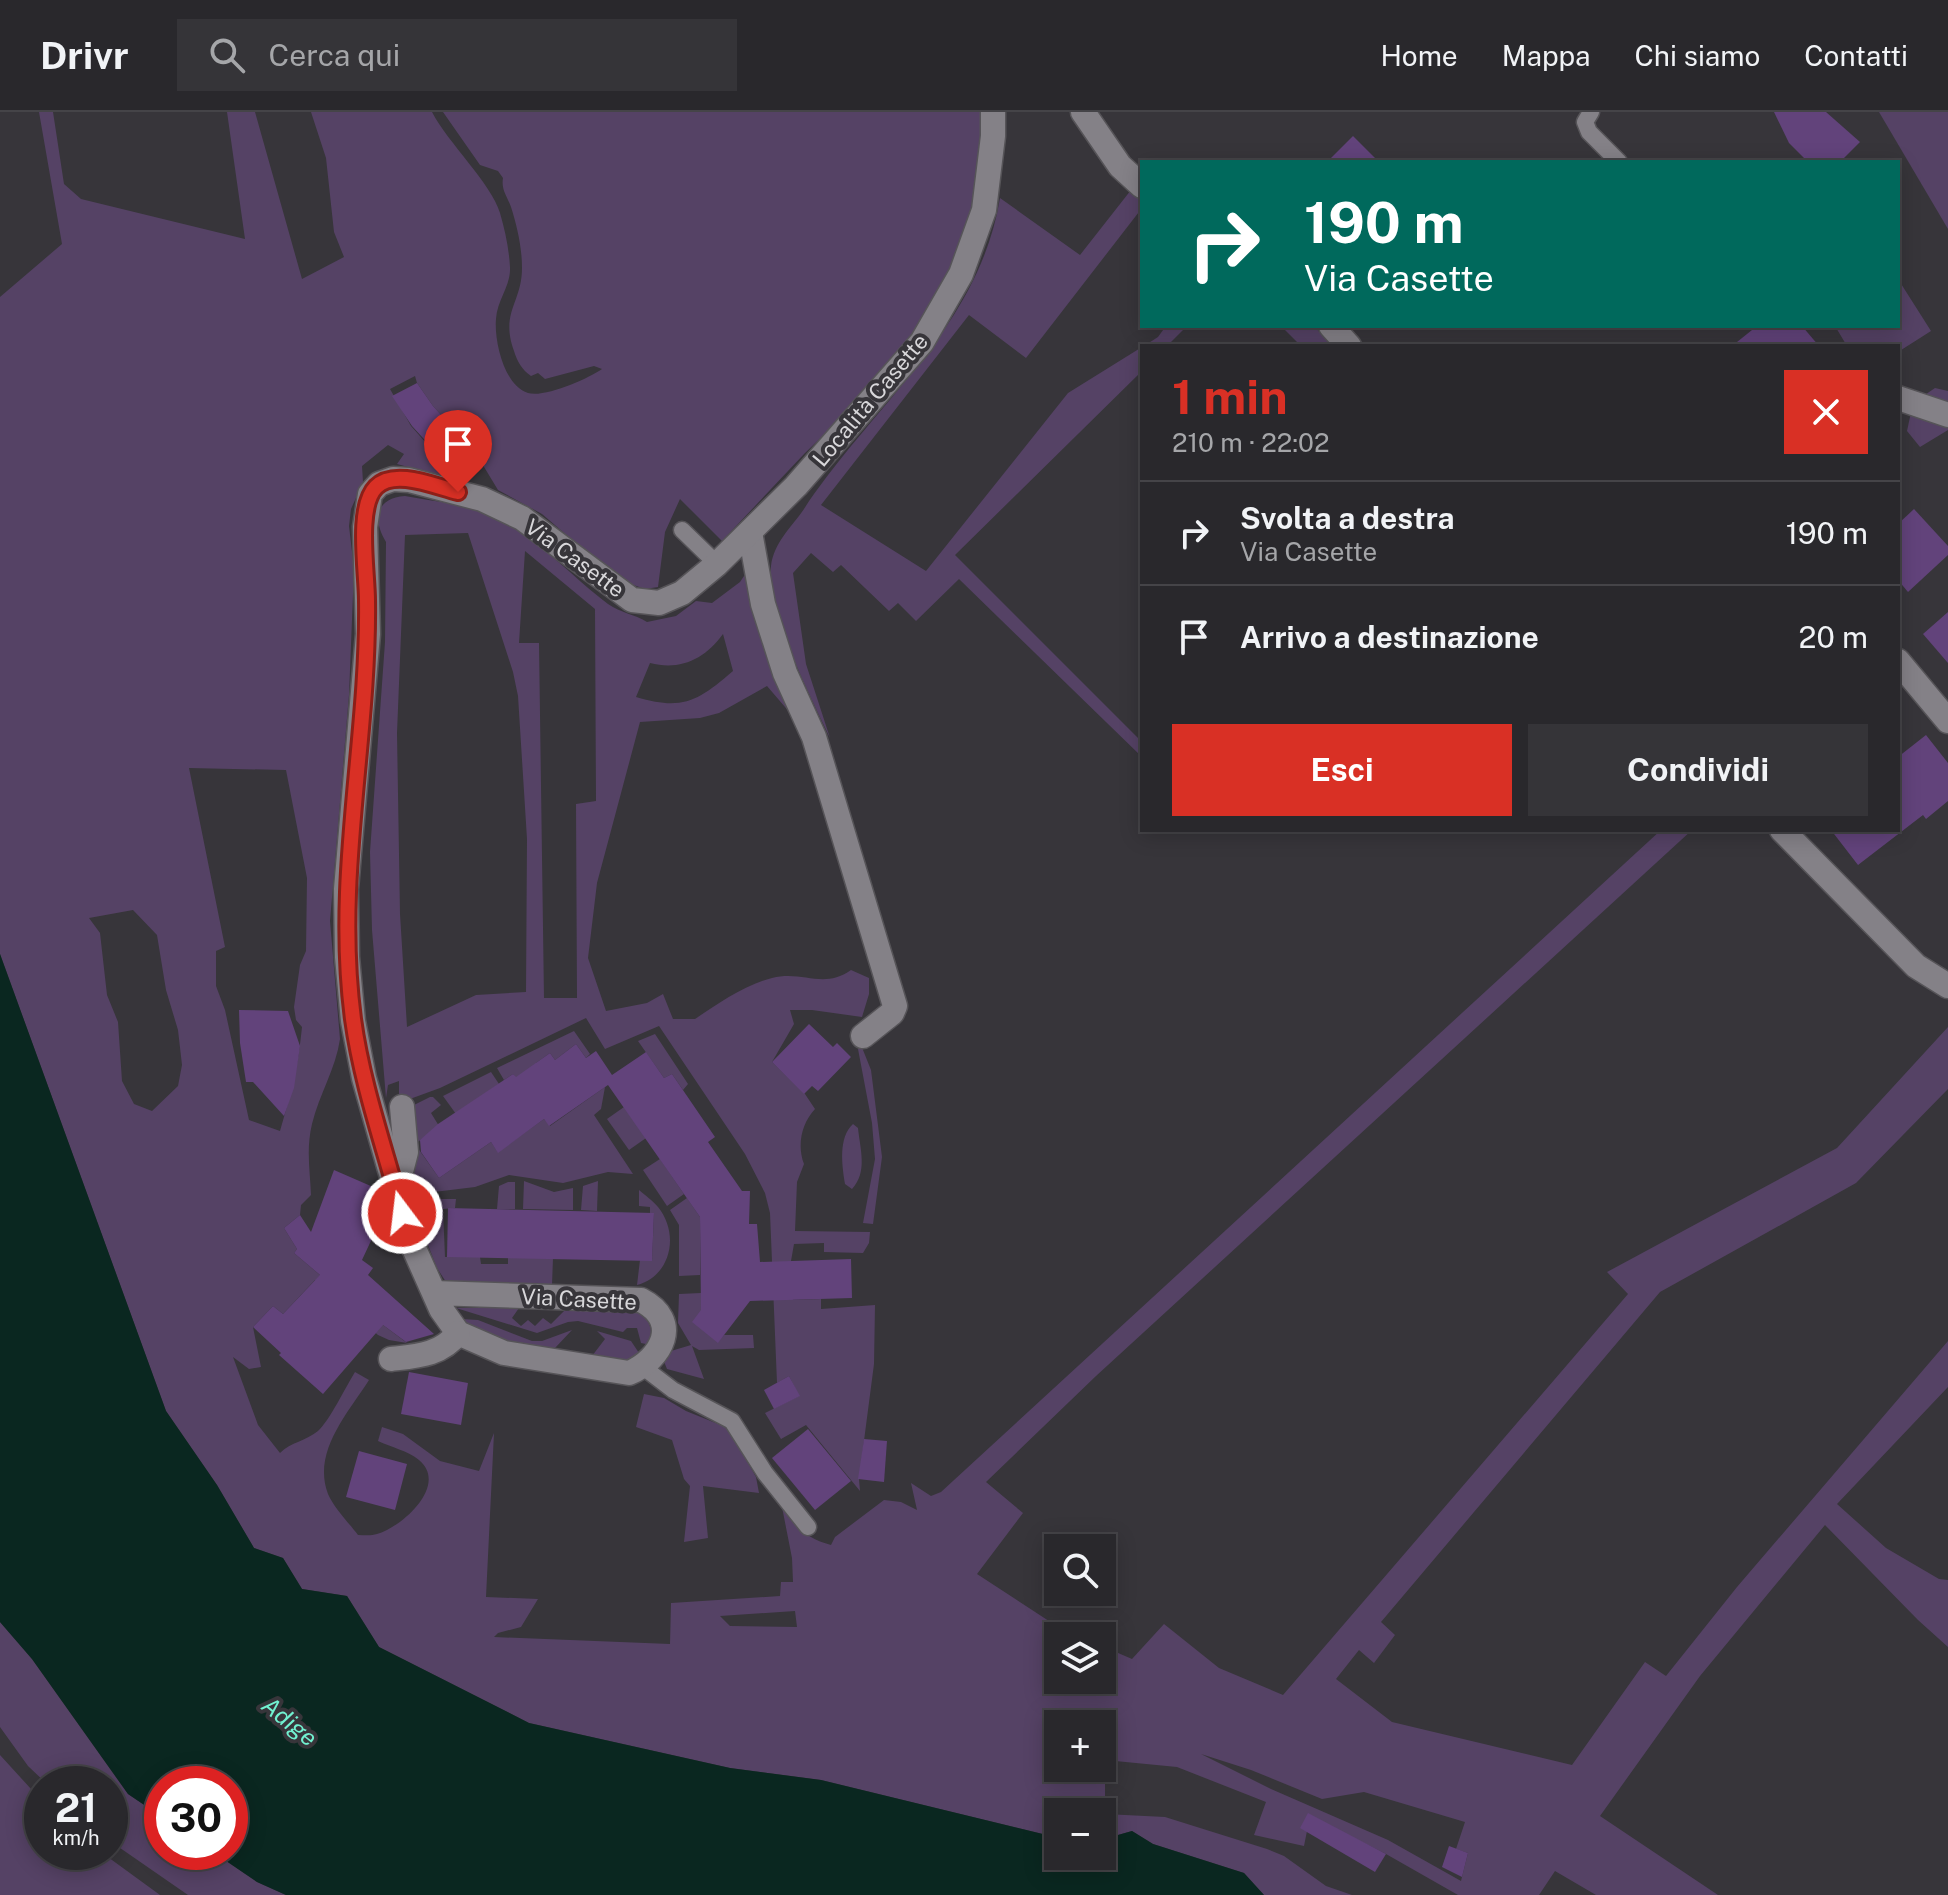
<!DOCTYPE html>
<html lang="it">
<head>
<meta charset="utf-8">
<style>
  body { margin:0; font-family:"Public Sans",sans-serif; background:#353438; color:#f1f3f6; height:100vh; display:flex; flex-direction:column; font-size:30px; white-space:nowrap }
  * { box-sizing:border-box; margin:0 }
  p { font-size:26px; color:#a5a6a9 }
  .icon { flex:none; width:44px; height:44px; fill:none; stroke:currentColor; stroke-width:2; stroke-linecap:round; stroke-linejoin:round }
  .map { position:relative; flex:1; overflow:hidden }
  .sheet { position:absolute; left:1140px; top:232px; width:760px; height:488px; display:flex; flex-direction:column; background:#29282c; border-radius:0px; box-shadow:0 4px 20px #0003,0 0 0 2px #454448 }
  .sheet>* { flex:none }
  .hud { position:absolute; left:1140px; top:48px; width:760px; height:168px; border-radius:0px; box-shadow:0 4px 20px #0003,0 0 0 2px #454448; background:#00695c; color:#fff; overflow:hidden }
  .buttons { position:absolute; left:1044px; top:1422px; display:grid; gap:16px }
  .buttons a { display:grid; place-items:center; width:72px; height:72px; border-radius:0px; background:#29282c; box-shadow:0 4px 20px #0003,0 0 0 2px #454448; font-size:40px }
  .speed { position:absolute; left:24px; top:1654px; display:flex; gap:16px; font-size:40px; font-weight:700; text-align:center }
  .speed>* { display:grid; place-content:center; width:104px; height:104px; border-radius:50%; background:#29282c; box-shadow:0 4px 20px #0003,0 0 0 2px #454448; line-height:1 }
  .speed small { font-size:20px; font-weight:400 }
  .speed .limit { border:12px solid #d22; background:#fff; color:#111 }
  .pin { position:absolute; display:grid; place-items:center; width:68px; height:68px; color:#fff; margin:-82px -34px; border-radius:50% 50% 50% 0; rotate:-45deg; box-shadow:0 0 8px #0007 }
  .pin .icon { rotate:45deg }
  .me { position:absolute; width:88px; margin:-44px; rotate:345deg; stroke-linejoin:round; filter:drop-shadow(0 0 6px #0008) }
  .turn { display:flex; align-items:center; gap:28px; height:168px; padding:0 32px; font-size:36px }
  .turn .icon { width:104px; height:104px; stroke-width:2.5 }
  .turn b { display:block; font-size:56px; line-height:68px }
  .round { display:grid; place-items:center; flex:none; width:84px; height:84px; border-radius:0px; background:#353438 }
  .overview { display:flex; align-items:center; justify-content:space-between; height:136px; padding:0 32px }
  h1 { font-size:48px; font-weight:700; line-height:60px; color:#d93025 }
  .primary-button { display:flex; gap:16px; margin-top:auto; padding:16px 32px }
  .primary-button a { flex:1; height:92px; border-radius:0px; background:#d93025; color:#fff; font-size:32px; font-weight:700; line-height:92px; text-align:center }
  .primary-button a+a { background:#353438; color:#f1f3f6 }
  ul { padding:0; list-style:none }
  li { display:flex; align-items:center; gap:24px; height:104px; padding:0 32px; border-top:2px solid #454448 }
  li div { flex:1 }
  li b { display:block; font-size:30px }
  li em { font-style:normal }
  header { display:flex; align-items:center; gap:48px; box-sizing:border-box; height:112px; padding:0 40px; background:#29282c; border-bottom:2px solid #454448 }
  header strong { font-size:38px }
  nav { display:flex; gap:44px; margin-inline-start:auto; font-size:28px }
  .search { width:560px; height:72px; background:#353438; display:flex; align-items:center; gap:20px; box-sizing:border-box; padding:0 28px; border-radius:0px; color:#a5a6a9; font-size:30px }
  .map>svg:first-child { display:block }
  .green { fill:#554265; fill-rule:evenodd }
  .water { fill:#0a2720 }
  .building { fill:#62437b }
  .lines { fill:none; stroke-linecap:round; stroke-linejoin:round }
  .service-casing { stroke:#565458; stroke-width:19 }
  .pedestrian-casing { stroke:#565458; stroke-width:27 }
  .minor-casing { stroke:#565458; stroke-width:27 }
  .service { stroke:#848187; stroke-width:16 }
  .pedestrian { stroke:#848187; stroke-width:24 }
  .minor { stroke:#848187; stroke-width:24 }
  .route-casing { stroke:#8d1f18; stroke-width:20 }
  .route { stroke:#d93025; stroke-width:14 }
  .labels { text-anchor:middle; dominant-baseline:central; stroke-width:8; stroke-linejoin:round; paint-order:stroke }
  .street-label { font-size:22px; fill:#d8d7da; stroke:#37353a }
  .water-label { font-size:24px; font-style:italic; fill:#71f1d0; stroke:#37353a }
</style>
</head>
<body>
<header>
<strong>Drivr</strong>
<div class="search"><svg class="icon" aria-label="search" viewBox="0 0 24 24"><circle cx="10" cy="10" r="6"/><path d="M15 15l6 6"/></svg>Cerca qui</div>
<nav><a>Home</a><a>Mappa</a><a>Chi siamo</a><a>Contatti</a></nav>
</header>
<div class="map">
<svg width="1948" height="1783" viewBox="0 0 1948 1783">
  <rect width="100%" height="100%" fill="#37353a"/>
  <g class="green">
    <path d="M 39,0 L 53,0 L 64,72 L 81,87 L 245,127 L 227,0 L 255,0 L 302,167 L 344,145 L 334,120 L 326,46 L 311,0 L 432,0 C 448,31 491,71 500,101 C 505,118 509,137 510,155 C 511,174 497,188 496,207 C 494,228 504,274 528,281 C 544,286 588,267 602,257 L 594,254 L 545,267 L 538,261 L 531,264 C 522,258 517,249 514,239 C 500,200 522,191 522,156 C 522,135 517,114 511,95 C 507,84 501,78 503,66 L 498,59 L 480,53 L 443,0 L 981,0 L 982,41 L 971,107 L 947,168 L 909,228 L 860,288 L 805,341 L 722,429 L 680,387 L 665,420 L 658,475 L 645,477 L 619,468 L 542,402 L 498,378 L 475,340 L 433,294 L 417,271 L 415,264 L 390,277 L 411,314 L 460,369 L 397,352 L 404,342 L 388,333 L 362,354 L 363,370 L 351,397 L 349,414 L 354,457 L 349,583 L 330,809 L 340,927 C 336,956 319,983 312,1012 C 306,1037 310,1058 311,1083 L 301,1093 L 300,1103 L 284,1116 L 297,1137 L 294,1141 L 347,1186 L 407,1231 L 389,1228 L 378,1223 L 315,1168 L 283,1202 L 273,1194 L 253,1215 L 261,1255 L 249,1257 L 233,1245 L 258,1313 L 280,1341 C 291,1330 306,1329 318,1319 C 330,1308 345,1276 355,1260 L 369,1268 C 348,1301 312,1340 328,1382 C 334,1396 349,1411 358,1423 C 364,1423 371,1424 377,1422 C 402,1415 449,1373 419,1348 C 408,1339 391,1335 378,1329 L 382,1315 L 403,1322 L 440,1349 L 479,1359 L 494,1321 L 486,1485 L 538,1487 L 521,1515 L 498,1521 L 494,1525 L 670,1532 L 671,1491 L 780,1484 L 781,1470 L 793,1470 L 792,1446 L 782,1395 C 794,1415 808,1427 831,1433 L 835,1425 L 884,1388 L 901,1390 L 917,1398 L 911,1371 L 931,1384 L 941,1380 L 1661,718 L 1692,718 L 1096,1264 L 986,1370 L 1023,1401 L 977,1462 L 1055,1513 L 1080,1524 L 1058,1524 L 1058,1568 L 1102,1568 L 1102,1534 L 1132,1547 L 1164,1512 L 1219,1556 L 1283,1583 L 1628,1182 L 1607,1160 L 1837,1036 L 1948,915 L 1948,977 L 1856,1071 L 1660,1180 L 1381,1510 L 1395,1523 L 1374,1551 L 1359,1538 L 1336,1567 L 1392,1610 L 1572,1653 L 1645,1550 L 1666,1564 L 1737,1475 L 1948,1229 L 1948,1275 L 1837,1392 L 1886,1436 L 1939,1467 L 1948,1468 L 1948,1535 L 1918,1508 L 1825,1413 L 1700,1564 L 1600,1704 L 1718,1783 L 1596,1783 L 1555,1759 L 1539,1783 L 1458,1783 L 1386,1742 L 1310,1704 L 1304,1734 L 1254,1723 L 1266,1690 L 1177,1655 L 1105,1648 L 1105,1702 L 1165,1705 L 1267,1737 L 1284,1744 L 1326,1774 L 1352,1783 L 1264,1783 L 1244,1761 L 1153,1732 L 1132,1719 L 1111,1725 L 1102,1723 L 1102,1700 L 1058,1700 L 1058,1722 L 1055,1725 L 821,1668 L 730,1656 L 529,1611 L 379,1535 L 347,1484 L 302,1477 L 283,1446 L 254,1436 L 217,1373 L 166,1299 L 0,842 L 0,185 L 62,132 ZM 189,656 L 286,658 L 307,766 L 306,839 L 300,853 L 294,895 L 296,908 L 302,915 C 298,955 291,982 280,1019 L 249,1008 L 225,898 L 216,874 L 216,839 L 225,835 ZM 133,798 L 157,823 L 166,878 L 178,918 L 182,953 L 178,974 L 152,999 L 134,992 L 122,969 L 118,910 L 107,883 L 100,821 L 89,806 ZM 795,1499 L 797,1515 L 730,1514 L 720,1504 ZM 1058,1612 L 1102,1612 L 1102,1656 L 1058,1656 ZM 1201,1642 L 1251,1658 L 1322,1687 L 1364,1680 L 1465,1710 L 1456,1737 L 1468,1741 L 1461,1769 L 1388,1728 L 1271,1677 Z"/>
    <polygon points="1879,0 1948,0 1948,117"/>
    <path d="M 1131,78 L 1142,85 L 1142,96 L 1026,246 L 969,203 L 821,393 L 926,459 L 1068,281 L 1142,235 L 1142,259 L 955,443 L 1142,630 L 1142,645 L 959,467 L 916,509 L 898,491 L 889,499 L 841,453 L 833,460 L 811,441 L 793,461 L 806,552 L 830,626 C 810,583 767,501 771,454 C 774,430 791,416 804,397 C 872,294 979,215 1000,86 L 1080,143 Z"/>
    <polygon points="1898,167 1931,219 1898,240 1898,234 1847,234 1835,214 1898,214"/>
    <polygon points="1166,214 1187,214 1167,234 1144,234 1158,225"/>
    <polygon points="1281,214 1314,214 1332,234 1301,234"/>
    <polygon points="1935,276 1948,279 1948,318 1920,335 1907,319 1913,291"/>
    <path d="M 405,384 C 430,389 460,391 484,401 C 533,420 567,461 608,492 C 621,501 634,502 647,510 L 676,504 L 696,489 L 712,491 L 740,470 L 744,464 L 749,465 L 791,602 L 767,574 L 719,601 L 700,606 L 640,610 L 597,771 L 588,846 L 606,899 L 647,891 L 663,882 L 673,907 L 695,907 C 718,892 744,873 772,866 C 803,858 823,878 851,858 L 869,866 L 869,882 L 862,905 L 812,898 L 790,898 L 794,912 L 772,950 L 805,982 L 815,997 C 801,1012 797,1034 804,1052 L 797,1070 L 795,1119 L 870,1120 L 869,1131 L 863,1141 L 824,1140 L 824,1131 L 794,1132 L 791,1149 L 793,1188 L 821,1187 L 821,1197 L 875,1193 L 874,1252 L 859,1367 L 860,1379 L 806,1313 L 781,1327 L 765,1301 L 799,1284 L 789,1264 L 777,1271 L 770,1101 L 765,1081 L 745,1042 L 659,914 L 605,937 L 586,906 L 440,976 L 399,991 L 399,969 L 388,973 L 386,986 L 372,818 L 370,740 L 385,530 L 386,430 C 372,407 376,386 405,384 ZM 468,421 L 513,560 L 518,584 L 527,727 L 526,880 L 476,883 L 407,915 L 400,802 L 397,621 L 405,423 ZM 525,439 L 595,497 L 596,689 L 576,692 L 577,886 L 544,886 L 539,531 L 519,531 ZM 723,522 L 733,559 C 698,589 683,599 636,585 L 650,551 C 680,559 705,547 723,522 Z"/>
    <polygon points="574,919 590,942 586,946 576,932 555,948 550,941 536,951 539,957 519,971 513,962 504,968 497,956"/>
    <polygon points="655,922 688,972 683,978 672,962 664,966 638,929"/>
    <polygon points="861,933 871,958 882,1045 873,1112 863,1111 875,1047 872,1011 858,937"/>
    <polygon points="491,960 499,972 456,1002 443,984"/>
    <polygon points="605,975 601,997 594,1003 633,1062 608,1060 563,1071 509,1063 475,1075 434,1080 417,1078 409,1073 408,996 430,985 433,985 441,993 431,1001 439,1014 415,1032 439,1066 491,1030 498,1040 544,1007 550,1014"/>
    <polygon points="624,995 646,1026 629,1038 607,1007"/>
    <path d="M 853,1012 L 858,1016 C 860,1037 868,1060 852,1077 L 845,1072 C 842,1053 838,1026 853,1012 Z"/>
    <polygon points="660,1047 684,1082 667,1094 643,1058"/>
    <polygon points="524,1069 554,1080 573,1076 573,1098 523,1097"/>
    <polygon points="598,1069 597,1099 581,1098 583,1074"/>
    <polygon points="508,1070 515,1070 515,1097 497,1097 499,1074"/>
    <path d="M 639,1078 C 645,1083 653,1089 658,1095 C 680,1122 671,1164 637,1173 L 640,1148 L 652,1148 L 654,1102 L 650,1101 L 650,1095 L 639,1094 Z"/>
    <polygon points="687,1086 700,1105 700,1163 679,1164 679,1113 670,1098"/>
    <polygon points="431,1087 456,1087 455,1096 443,1097 445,1145 480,1145 481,1152 508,1152 508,1146 553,1146 552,1173 446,1170 437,1156 417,1105 418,1101 432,1101"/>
    <polygon points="701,1181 701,1198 718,1230 724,1223 753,1223 754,1236 699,1238 692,1234 704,1267 667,1257 663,1247 671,1239 691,1233 678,1211 679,1182"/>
    <path d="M 456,1196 L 519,1196 L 512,1206 L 521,1214 L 528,1208 L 535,1214 L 543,1206 L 551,1212 L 566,1197 L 640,1199 C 649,1210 656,1219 646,1232 L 641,1231 L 637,1216 L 627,1216 L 623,1220 L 578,1209 L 568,1210 L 537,1221 Z"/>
    <path d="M 462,1207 L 478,1208 L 532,1229 L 542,1229 L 572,1218 L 555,1236 C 518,1232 490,1237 462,1207 Z"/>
    <polygon points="597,1219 631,1229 639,1241 629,1248 592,1244 605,1227"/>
    <polygon points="644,1282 664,1286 686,1299 728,1316 756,1365 759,1381 703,1374 708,1426 684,1430 690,1374 684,1367 672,1328 636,1315"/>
    <polygon points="0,1510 32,1547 128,1682 162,1705 162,1740 213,1740 257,1770 286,1783 188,1783 110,1729 110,1672 47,1672 28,1654 0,1615"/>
    <polygon points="0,1643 42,1689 42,1740 101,1740 160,1783 0,1783"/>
  </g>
  <polygon class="water" points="0,842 166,1299 217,1373 254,1436 283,1446 302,1477 347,1484 379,1535 529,1611 730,1656 821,1668 1055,1725 1058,1722 1058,1744 1102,1744 1102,1723 1111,1725 1132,1719 1153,1732 1244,1761 1264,1783 286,1783 257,1770 213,1740 230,1740 230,1672 162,1672 162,1705 128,1682 32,1547 0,1510"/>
  <g class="building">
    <polygon points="1774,0 1826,0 1860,30 1840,50 1808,50 1789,31"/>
    <polygon points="1353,24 1379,50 1327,50"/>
    <polygon points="1757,214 1802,214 1819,234 1732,234"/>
    <polygon points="417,271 433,294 475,340 454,360 412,314 392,284"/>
    <polygon points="1914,397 1948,434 1948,443 1908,480 1898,468 1898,412"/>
    <polygon points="1948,500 1948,551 1923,522"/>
    <polygon points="1926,623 1948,651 1948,689 1926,707 1923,703 1858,753 1831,718 1898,718 1898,645"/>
    <polygon points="239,898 288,899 300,934 294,976 284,1004 253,970 246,970 240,931"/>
    <polygon points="809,912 833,935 837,931 851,945 818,979 812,974 804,982 772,950"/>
    <polygon points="576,932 586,946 596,939 612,963 646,940 664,966 672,962 715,1025 708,1030 742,1079 750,1079 749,1112 757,1112 760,1150 851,1147 852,1186 750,1189 718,1231 692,1210 701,1198 700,1105 608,973 549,1014 544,1007 498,1041 491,1030 439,1066 421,1040 420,1028 438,1012 513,962 516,965 550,941 555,948"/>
    <polygon points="334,1058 380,1078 376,1118 362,1148 373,1156 368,1163 434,1222 406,1230 383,1213 323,1282 279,1243 281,1241 253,1215 273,1194 283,1202 320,1163 294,1141 297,1137 284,1116 300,1103 311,1120"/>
    <polygon points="448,1096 654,1101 652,1149 447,1145"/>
    <polygon points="409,1260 468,1271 461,1313 401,1302"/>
    <polygon points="789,1264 800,1284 774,1297 764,1278"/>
    <polygon points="808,1317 851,1369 815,1398 772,1346"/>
    <polygon points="864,1327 887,1329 884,1370 858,1367"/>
    <polygon points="359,1339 407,1352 395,1398 346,1385"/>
    <polygon points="1308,1701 1386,1742 1375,1760 1300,1716"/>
    <polygon points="1449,1734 1468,1741 1462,1765 1442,1755"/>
  </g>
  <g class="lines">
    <g class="service-casing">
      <g id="service">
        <polyline points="1591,0 1585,10 1589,20 1619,50"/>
        <polyline points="682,418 717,452"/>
        <polyline points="643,1255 673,1278 732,1309 765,1361 808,1415"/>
      </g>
    </g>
    <g class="pedestrian-casing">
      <polyline id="pedestrian" points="1898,286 1948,303"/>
    </g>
    <g class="minor-casing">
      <g id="minor">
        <polyline points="1083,0 1120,54 1142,74"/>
        <polyline points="1331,214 1349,234"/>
        <polyline points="750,420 763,492 785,561 814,625 895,894 892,901 863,924"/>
        <polyline points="1898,549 1948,609"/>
        <polyline points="1782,718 1916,854 1948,874"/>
        <polyline points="397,1075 406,1040 402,995"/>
        <path d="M 434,1181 L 641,1188 C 682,1209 662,1247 629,1261 L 504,1241 L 458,1221 L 441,1197 L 409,1125 L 364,966 L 353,909 L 347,845 L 346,777 L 368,522 L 365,415 L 370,382 L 379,372 L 393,367 L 409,368 L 482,387 L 522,406 L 632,488 L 659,491 L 682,481 L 717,452 L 796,374 L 922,230 L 961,162 L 984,98 L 993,24 L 993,0"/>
        <path d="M 391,1247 C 418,1244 441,1243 458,1221"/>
      </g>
    </g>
    <use href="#service" class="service"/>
    <use href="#pedestrian" class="pedestrian"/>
    <use href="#minor" class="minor"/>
  </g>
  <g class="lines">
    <g class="route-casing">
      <path id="route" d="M 402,1101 C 385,1037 362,973 353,907 C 334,763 369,629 367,488 C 367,460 356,395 376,375 C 395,356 436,375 458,380"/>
    </g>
    <use href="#route" class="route"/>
  </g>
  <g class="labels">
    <g class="street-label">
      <text transform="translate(870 288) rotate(-50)">Località Casette</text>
      <text transform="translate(575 446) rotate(36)">Via Casette</text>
      <text transform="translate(579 1187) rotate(3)">Via Casette</text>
    </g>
    <g class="water-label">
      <text transform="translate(290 1609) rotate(39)">Adige</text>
    </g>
  </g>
</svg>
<div class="buttons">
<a><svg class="icon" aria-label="search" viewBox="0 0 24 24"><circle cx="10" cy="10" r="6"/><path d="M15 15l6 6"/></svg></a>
<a><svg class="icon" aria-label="layers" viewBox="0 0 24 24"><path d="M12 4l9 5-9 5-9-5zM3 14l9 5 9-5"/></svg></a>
<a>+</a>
<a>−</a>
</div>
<div class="speed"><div>21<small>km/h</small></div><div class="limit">30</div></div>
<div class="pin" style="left:458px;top:380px;background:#d93025"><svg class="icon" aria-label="arrive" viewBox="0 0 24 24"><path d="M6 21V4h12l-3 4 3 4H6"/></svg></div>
<svg class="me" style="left:402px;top:1101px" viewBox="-20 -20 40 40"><circle r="17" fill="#d93025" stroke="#fff" stroke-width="3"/><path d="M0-11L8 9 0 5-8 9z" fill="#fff"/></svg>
<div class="hud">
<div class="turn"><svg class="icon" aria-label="right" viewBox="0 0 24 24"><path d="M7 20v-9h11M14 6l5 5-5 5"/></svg><div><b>190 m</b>Via Casette</div></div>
</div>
<section class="sheet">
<div class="overview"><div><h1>1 min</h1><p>210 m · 22:02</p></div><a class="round" style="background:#d93025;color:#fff"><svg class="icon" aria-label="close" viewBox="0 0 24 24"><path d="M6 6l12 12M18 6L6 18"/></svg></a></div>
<ul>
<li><svg class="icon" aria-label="right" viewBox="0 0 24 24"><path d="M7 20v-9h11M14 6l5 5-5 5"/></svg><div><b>Svolta a destra</b><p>Via Casette</p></div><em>190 m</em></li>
<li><svg class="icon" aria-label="arrive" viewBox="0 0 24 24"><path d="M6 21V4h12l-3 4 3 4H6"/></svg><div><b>Arrivo a destinazione</b></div><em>20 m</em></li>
</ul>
<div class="primary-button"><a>Esci</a><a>Condividi</a></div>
</section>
</div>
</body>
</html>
